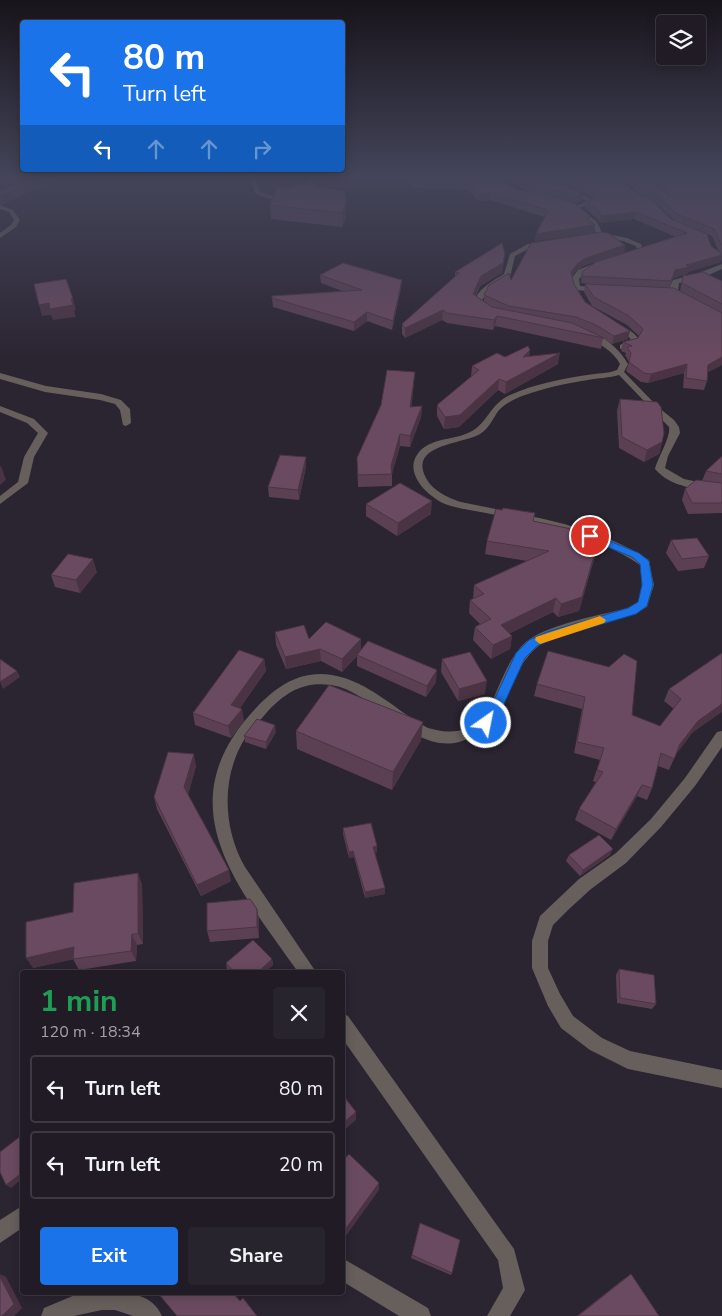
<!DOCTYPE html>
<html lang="en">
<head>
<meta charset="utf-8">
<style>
  body { margin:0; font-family:"Nunito Sans",sans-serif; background:#28242d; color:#f1f3f6; height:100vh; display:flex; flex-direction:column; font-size:19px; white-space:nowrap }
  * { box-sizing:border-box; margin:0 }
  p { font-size:16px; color:#a2a1a7 }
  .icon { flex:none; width:28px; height:28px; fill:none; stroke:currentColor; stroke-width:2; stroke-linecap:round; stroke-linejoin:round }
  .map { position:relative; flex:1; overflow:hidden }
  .sheet { position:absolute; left:20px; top:970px; width:325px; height:325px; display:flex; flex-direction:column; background:#201b25; border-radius:5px; box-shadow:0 2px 12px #0003,0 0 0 1px #3d3942 }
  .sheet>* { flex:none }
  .hud { position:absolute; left:20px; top:20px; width:325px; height:152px; border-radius:5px; box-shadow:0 2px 12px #0003,0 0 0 1px #3d3942; background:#1a73e8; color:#fff; overflow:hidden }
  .buttons { position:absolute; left:656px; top:15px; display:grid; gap:10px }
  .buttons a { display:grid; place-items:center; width:50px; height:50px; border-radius:5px; background:#201b25; box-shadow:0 2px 12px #0003,0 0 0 1px #3d3942; font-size:25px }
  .pin { position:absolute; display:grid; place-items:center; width:42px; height:42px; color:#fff; margin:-21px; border:2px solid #fff; border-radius:50%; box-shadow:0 1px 5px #0007 }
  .me { position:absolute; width:55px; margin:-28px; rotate:33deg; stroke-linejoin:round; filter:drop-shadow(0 0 4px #0008) }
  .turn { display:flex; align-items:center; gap:18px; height:105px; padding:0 20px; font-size:22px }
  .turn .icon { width:65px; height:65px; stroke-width:2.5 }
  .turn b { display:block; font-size:35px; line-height:42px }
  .lanes { display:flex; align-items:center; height:48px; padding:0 20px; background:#0003; justify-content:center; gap:25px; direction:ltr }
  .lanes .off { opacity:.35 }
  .round { display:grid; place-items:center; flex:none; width:52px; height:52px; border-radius:5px; background:#28242d }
  .head { display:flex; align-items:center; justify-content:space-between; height:85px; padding:0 20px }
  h1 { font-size:30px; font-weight:700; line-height:38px; color:#1e9e55 }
  .action { display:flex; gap:10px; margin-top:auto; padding:10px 20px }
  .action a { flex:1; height:58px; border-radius:5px; background:#1a73e8; color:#fff; font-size:20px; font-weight:700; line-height:58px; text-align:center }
  .action a+a { background:#28242d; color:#f1f3f6 }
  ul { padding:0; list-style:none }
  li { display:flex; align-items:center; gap:15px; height:68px; margin:0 10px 8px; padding:0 10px; border:2px solid #3d3942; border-radius:5px }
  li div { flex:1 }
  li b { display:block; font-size:19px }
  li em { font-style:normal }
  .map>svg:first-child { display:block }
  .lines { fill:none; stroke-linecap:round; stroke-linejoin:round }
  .minor { fill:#675f5c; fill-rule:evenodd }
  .wall { fill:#5b4053; fill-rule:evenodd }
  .shaded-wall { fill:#4a3443 }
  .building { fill:#6a4a60; stroke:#4a3443 }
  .route { fill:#1a73e8; stroke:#114b97 }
  .slow { fill:#f59e0b }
</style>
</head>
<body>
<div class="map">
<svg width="722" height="1316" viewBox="0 0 722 1316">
  <rect width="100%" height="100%" fill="#2b2431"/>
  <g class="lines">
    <g class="minor">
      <polygon points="59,176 67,177 30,186 0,198 0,194 26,184"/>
      <path d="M 249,176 L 255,176 L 260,191 C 279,201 302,199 310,176 L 316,176 C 307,204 278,205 255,193 Z"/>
      <path d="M 541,176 C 550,176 583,195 594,200 L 594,202 L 580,208 L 597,222 L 602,233 L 627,238 L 641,244 L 643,250 C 639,255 631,258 625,256 L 625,254 L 637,249 L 636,246 L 623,241 L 600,237 L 585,241 L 585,239 L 596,234 C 593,221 584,217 575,209 L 578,205 L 587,201 L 558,188 Z"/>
      <polygon points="0,205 13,210 20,220 16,227 0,238 0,233 11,225 14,220 9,212 0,209"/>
      <path d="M 545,241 L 547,242 L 547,244 L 532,247 L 515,256 L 510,277 C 498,284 486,289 481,303 L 489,311 L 482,313 L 473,303 C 479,288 491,282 504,274 L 510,254 L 528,244 Z"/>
      <polygon points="598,262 605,264 584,274 579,279 580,286 601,288 605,290 604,292 574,290 571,279 578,270"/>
      <polygon points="722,264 722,269 702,278 679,283 678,292 686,297 686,301 680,301 670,293 669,288 673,280 696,274"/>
      <path d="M 612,324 C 623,324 632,331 639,339 L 634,346 L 620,349 L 620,345 L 631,339 L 625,334 L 612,328 Z"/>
      <path d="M 586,333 C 602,332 621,351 628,364 L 624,372 L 658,407 L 674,420 L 679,427 L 680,433 L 668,456 L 665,468 L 684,479 L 722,487 L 722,493 C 699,489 671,488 655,469 C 658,457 671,437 669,427 L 619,375 C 609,378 599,378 588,380 C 567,383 545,388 525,395 C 516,398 506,403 499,410 C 493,418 489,429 480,434 C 464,444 410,444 425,476 C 431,490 448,498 461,502 C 525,516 593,523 649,560 L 654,585 L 647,607 C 616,627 561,624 535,649 C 501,681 514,727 459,742 C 412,754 374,691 331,685 C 304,681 286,692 268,711 C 260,721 250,729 244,740 C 221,778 223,829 245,867 L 316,972 L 298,972 C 238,887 164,805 256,708 C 277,686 300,670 332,675 C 369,681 396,711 428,728 C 500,749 489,673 527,641 C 549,624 601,615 628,608 L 638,602 L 642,585 L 640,565 C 617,549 593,540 567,532 C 541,524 513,519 486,513 C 472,510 458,509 445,504 C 425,495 400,469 422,449 C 436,437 457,440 472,431 C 488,422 490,404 510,395 C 534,384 561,379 587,375 C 597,373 607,374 617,370 L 620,364 C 613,351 599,343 586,337 Z"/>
      <polygon points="0,373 46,386 101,394 121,400 130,409 131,423 126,426 123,425 120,410 115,404 100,400 45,392 0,379"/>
      <polygon points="0,406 34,419 48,433 34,457 28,483 0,504 0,496 18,482 24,457 38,433 27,423 0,412"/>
      <polygon points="722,731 722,747 695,786 661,827 626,863 591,889 568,910 553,925 548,941 548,968 560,994 573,1016 602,1038 630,1051 722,1070 722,1088 628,1069 590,1050 561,1028 548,1006 532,968 532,941 540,916 579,879 616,853 651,819 685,778 717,732"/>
      <polygon points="342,1013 348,1016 514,1249 525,1290 510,1316 487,1316 503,1288 498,1260 342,1038"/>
      <polygon points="22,1206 22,1228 0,1243 0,1220"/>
      <polygon points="342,1258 428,1308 431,1316 399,1316 342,1281"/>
      <path d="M 82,1292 C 108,1292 149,1286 162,1316 L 133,1316 L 115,1310 L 102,1310 L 74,1316 L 41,1316 L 44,1308 Z"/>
    </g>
  </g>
  <g class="wall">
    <polygon points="0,176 51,176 42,178 44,185 3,204 0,204"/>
    <path d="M 506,176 L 618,176 L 632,190 L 671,219 L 675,221 L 657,204 L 637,192 L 621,176 L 646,176 L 660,189 L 653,176 L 722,176 L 722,258 L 721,262 L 688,272 L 687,274 L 673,278 L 669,288 L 693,298 L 680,291 L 683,276 L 722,281 L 722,365 L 708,372 L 707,381 L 704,390 L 683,388 L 684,373 L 648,383 L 641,382 L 626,371 L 629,362 L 625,355 L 626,353 L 621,351 L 623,342 L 638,338 L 639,336 L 627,325 L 592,306 L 584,292 L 585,284 L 590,284 L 581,283 L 582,272 L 676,237 L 634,219 L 600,223 L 597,219 L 585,208 L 587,201 L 594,198 L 551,178 L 558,183 L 583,194 L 582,201 L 577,203 L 565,200 L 595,225 L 594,233 L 535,241 L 536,234 L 545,217 L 490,200 L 479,201 L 468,190 L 462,189 L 411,188 L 412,181 L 505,183 L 518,190 L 539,194 L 527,191 L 511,182 ZM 707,234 L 712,236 L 718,250 L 721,254 L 711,246 Z"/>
    <polygon points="318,188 346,203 346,217 342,227 271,219 270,205"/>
    <path d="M 625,245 L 624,253 L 585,265 L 576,271 L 572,276 L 574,284 L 585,302 L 628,339 L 612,344 L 603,338 L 601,349 L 495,326 L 493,330 L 447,323 L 442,320 L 405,338 L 402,334 L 402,324 L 455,277 L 455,272 L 505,254 L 502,273 L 480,286 L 476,296 L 484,301 L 484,295 L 511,280 ZM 580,327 L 594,333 L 602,338 Z"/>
    <polygon points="320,275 401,288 392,330 367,321 354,331 273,307 272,298 342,291 321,283"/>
    <polygon points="530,356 558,364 505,394 498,390 459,427 444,429 437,416 437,405 471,377 472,366 505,357"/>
    <polygon points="414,383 411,407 422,406 421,417 410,447 400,446 392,473 392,486 358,487 357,458"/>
    <polygon points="620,399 662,442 659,454 644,462 619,448 617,411"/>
    <polygon points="722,456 722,513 688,514 682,500 685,489 702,481 706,471"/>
    <polygon points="306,457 306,467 299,500 269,497 268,487"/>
    <polygon points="366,504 431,514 397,536 366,516"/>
    <polygon points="533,521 597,549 579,611 558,617 553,612 509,633 512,636 510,649 491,659 473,640 475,627 480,624 469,613 470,600 473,599 474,585 527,561 485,554 487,541"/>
    <polygon points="671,540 709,556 704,568 678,571 666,553"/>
    <polygon points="97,572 80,593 55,587 51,575"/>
    <polygon points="275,632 361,650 436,682 426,697 357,666 357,656 342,672 321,661 286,669 276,645"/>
    <polygon points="548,651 632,715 660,726 674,709 664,701 669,689 722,653 692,733 676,754 669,770 658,766 652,788 647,800 637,796 611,840 575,820 579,809 596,782 593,781 600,760 574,753 582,709 534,696 537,684"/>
    <polygon points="264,659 266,671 240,708 244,721 231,738 195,725 193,713"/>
    <polygon points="442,659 485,694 458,701 441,672"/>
    <polygon points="296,731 421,740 392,790 297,749"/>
    <polygon points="276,732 266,749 245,742 244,736"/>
    <polygon points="196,766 188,795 231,881 201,896 157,809 154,797"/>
    <polygon points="343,828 377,846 377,852 375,853 385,888 385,894 365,898 354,857 349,858 343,834"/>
    <polygon points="569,855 610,855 580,876 566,861"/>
    <polygon points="142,884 143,944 137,945 136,961 79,970 73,959 33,968 73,912"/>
    <polygon points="257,909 259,920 259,938 210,942 207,931"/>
    <polygon points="272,959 273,965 265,972 231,972 227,969 226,963"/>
    <polygon points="619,969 656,1004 652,1009 617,1003 616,975"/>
    <polygon points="420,1223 452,1273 451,1275 411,1258"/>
    <polygon points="631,1274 659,1316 577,1316 621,1281"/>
  </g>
  <g class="shaded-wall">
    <polygon points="17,176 51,176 42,178 44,185 3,204 0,196 0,183"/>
    <polygon points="490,193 490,200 479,201 480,194"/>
    <polygon points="583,194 582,201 577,203 578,196"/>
    <polygon points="346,203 346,217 342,227 342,213"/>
    <polygon points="636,212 634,219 600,223 601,216"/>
    <polygon points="595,225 594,233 535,241 536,234"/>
    <polygon points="625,245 624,253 585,265 576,271 569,279 571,272 578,263 586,258"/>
    <polygon points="505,254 502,273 480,286 472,304 473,294 481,276"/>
    <polygon points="722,255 721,262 688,272 687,274 673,278 669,289 675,270 686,265"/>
    <polygon points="402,280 401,288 392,330 393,321"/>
    <polygon points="73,299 76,310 74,310 76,317 53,320 51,315 42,316 39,305"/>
    <polygon points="443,310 442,320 405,338 405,328"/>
    <polygon points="367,312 367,321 354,331 354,322"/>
    <polygon points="497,316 495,326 493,330 494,320"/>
    <polygon points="630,331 628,339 612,344 614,336"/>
    <polygon points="530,350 529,361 523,357"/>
    <polygon points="560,353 558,364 505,394 506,382"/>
    <polygon points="722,357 722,365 705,374 708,365"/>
    <polygon points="687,364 684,373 648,383 651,374"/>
    <polygon points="415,372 414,383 410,419 410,407"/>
    <polygon points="499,379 498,390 459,427 444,429 445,417"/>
    <polygon points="422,406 421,417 410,447 410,436"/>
    <polygon points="400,434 400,446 392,474 391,466"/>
    <polygon points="662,442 659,454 644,462 647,450"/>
    <polygon points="306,457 306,467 299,500 298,490"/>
    <polygon points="1,466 6,480 0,485 0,467"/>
    <polygon points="432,501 431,514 397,536 398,523"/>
    <polygon points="597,549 579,611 558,617 561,604"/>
    <polygon points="93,559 97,572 80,593 76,580"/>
    <polygon points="556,598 553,612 499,639 501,625"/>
    <polygon points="512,636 510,649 491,659 493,645"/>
    <polygon points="361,639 361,651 342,672 342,659"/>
    <polygon points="320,649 321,661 286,669 285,657"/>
    <polygon points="264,659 266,671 233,718 231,705"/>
    <polygon points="437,670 436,682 426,697 427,686"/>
    <polygon points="17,671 20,677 3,689 0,682"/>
    <polygon points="487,681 485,694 458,701 459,689"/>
    <polygon points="722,704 722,712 692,733 675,756 680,744 698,721"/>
    <polygon points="242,709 244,721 231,738 228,726"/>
    <polygon points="423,722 421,740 392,790 393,772"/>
    <polygon points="275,725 276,732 266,749 266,742"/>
    <polygon points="194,754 196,766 187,799 184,787"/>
    <polygon points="642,785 637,796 611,840 616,829"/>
    <polygon points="377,846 377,852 373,853 373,847"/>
    <polygon points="613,849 610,855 580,876 583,870"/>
    <polygon points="353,851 354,857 349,858 349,852"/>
    <polygon points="229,870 231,881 201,896 197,885"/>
    <polygon points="138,873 142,884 143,944 138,934"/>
    <polygon points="385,888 385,894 365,898 365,892"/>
    <polygon points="257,909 259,920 259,938 257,927"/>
    <polygon points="132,934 137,945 136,961 131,951"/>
    <polygon points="74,947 80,958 33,968 26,958"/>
    <polygon points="272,959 273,965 265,972 258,972"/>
    <polygon points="356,1112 356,1120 342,1132 342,1124"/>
    <polygon points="22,1173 22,1179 11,1188 6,1185"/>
    <polygon points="379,1183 379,1190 343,1240 342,1234"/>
    <polygon points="0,1274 6,1277 22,1308 14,1316 2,1316"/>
  </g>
  <g class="building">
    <polygon points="0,176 17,176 0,183"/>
    <polygon points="42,176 0,196 0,191"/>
    <polygon points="414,176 502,176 505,183 518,190 555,197 574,203 587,213 591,217 586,218 595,225 536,234 548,210 490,193 480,194 468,183 463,182 412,181"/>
    <polygon points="514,176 550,176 558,183 583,194 578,196 528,184"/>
    <polygon points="564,176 618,176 632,190 653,201 671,219 707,234 711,246 722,254 722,255 686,265 689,267 675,270 671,281 582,276 582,272 596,262 687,233 636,212 601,216 599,211 587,201 596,197 596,191"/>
    <polygon points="629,176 646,176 671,198 659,176 722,176 722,245 720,242 714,229 677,214 659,197 639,186"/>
    <polygon points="302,183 318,185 315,187 344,191 346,203 342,213 270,205 277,188 291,188"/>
    <polygon points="602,232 608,233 625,245 586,258 578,263 571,272 574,284 585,302 630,331 614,336 596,325 576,317 509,306 484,295 489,285 509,273 511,280 531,243"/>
    <polygon points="502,243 505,254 503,263 481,276 473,294 492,307 572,323 604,338 497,316 494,320 447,313 443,310 405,328 402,324 459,273 455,272"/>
    <polygon points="343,263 402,280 393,321 367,312 354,322 272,298 272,296 362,290 320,275"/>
    <polygon points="703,272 722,281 722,304 682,283 683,276"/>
    <polygon points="66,279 73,299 71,299 73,305 50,309 49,303 39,305 34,284"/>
    <polygon points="585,284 674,288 722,313 722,357 708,365 707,381 686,378 687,364 651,374 644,373 629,362 631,353 627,347 632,346 623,342 638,338 643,329 629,316 594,297"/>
    <polygon points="528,346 530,350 523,357 560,353 506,382 499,379 460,415 445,417 437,405 479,370 472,366 497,353 505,357"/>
    <polygon points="387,370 415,372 410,407 422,406 410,436 400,434 391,466 392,474 358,475 357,458 381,405"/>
    <polygon points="620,399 657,402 661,407 664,433 662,442 647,450 622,437"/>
    <polygon points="280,455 306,457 298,490 268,487"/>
    <polygon points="722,456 722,474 706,471"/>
    <polygon points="696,480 722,483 722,503 692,503 685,489"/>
    <polygon points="400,483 432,501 398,523 366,504"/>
    <polygon points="503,508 535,513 533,521 600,535 582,597 561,604 556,598 501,625 512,636 493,645 475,627 491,619 470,600 484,594 474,585 549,551 487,541 496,509 502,510"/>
    <polygon points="697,538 709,556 682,559 671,540"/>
    <polygon points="68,554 93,559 76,580 51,575"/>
    <polygon points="326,622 361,639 342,659 320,649 285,657 275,632 304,625 309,639"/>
    <polygon points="368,641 437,670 427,686 357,655"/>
    <polygon points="239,650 264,659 231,705 242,709 228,726 193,713"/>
    <polygon points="548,651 609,667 624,654 637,661 632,715 660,726 681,699 669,689 722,653 722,704 698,721 680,744 674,759 661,753 652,788 642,785 616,829 579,809 603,772 597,770 604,748 577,742 585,697 537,684"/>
    <polygon points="470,652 487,681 459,689 442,659"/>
    <polygon points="0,659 17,671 0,682"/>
    <polygon points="329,685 423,722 393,772 296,731"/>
    <polygon points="257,719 275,725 266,742 244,736"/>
    <polygon points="168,752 194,754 184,787 229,870 197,885 154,797"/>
    <polygon points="371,823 377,846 373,847 385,888 365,892 353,851 349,852 343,828"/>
    <polygon points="599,835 613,849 583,870 569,855"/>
    <polygon points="138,873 138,934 132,934 131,951 73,959 74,947 26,958 26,922 73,912 74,883"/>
    <polygon points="250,899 257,909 257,927 207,931 207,903"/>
    <polygon points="253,940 272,959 258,972 234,972 226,963"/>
    <polygon points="619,969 654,975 656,1004 620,998"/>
    <polygon points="342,1094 356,1112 342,1124"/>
    <polygon points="22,1135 22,1173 6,1185 0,1172 0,1152"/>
    <polygon points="349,1154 379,1183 342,1234 342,1162"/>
    <polygon points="420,1223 460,1240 452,1273 412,1255"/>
    <polygon points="631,1274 659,1316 578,1316"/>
    <polygon points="0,1277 14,1304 2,1316 0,1316"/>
    <polygon points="157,1292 232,1292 240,1301 243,1298 257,1316 177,1316"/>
  </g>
  <linearGradient id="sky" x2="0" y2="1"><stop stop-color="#18141b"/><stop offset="0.49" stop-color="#44455a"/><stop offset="1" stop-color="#44455a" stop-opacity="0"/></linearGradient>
  <rect width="722" height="361" fill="url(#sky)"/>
  <polygon class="route" points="590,533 639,553 649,561 653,585 647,606 636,614 555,638 537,646 525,658 497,719 490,726 481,726 480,723 488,713 516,653 529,640 547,632 628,608 638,602 642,585 640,564 632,557 586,538 586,534"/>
  <polygon class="slow" points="600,616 606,620 604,623 540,644 535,640 536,637"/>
</svg>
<div class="buttons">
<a><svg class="icon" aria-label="layers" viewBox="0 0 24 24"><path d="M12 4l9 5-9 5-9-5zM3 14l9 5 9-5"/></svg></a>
</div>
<div class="pin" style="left:590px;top:536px;background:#d93025"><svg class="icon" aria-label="arrive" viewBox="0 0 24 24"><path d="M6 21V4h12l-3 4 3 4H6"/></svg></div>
<svg class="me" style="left:486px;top:723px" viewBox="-20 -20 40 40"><circle r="17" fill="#1a73e8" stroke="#fff" stroke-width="3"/><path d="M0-11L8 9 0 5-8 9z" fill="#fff"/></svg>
<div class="hud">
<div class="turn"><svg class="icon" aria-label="left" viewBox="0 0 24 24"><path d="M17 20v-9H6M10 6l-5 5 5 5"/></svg><div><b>80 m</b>Turn left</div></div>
<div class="lanes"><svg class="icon" aria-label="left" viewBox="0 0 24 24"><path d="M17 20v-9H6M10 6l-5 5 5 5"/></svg><svg class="icon off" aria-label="ahead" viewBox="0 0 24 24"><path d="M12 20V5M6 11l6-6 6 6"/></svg><svg class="icon off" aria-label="ahead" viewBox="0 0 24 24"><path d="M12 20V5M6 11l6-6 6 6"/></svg><svg class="icon off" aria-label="right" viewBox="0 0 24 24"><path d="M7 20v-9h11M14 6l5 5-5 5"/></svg></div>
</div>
<section class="sheet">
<div class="head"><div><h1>1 min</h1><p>120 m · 18:34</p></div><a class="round"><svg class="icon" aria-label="close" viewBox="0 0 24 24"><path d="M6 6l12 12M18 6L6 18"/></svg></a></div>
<ul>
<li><svg class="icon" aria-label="left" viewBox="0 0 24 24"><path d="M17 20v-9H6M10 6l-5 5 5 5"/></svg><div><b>Turn left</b></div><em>80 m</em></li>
<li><svg class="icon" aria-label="left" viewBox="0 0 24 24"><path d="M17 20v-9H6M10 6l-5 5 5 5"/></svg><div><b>Turn left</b></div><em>20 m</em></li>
</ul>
<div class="action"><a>Exit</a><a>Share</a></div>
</section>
</div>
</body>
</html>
